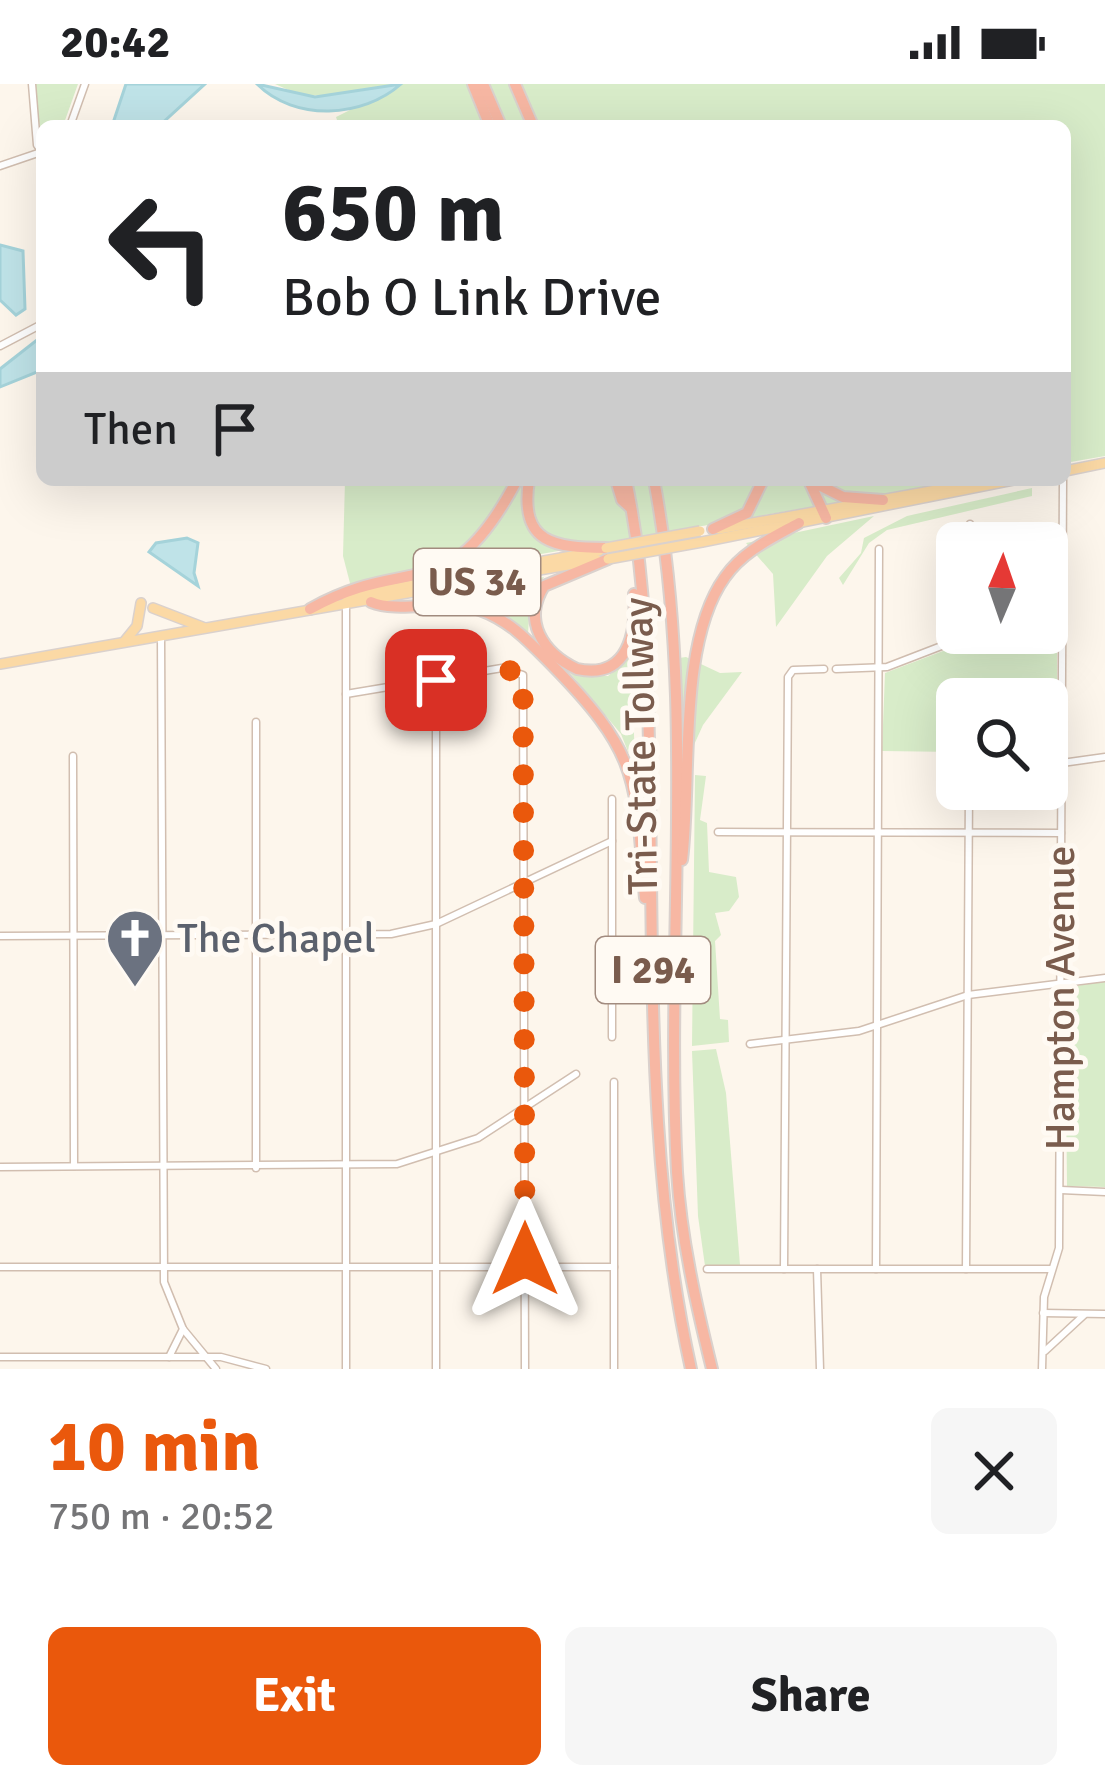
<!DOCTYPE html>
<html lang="en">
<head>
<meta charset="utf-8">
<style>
  body { margin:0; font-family:Signika,sans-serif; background:#f6f6f6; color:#202124; height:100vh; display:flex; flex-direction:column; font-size:45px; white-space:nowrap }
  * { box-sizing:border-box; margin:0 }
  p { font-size:39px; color:#757577 }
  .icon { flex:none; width:66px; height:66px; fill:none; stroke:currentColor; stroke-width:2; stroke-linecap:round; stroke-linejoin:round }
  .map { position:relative; height:1285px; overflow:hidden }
  .drawer { display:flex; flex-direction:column; background:#fff; flex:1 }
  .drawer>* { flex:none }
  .hud { position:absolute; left:36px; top:36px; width:1035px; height:366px; border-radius:18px; box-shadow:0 12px 48px #0002; background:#fff; color:#202124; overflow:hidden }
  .needle { width:78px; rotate:2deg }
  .buttons { position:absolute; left:936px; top:438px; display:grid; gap:24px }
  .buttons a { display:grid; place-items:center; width:132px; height:132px; border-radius:18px; background:#fff; box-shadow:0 12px 48px #0002; font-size:60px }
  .pin { position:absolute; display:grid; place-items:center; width:102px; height:102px; color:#fff; margin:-51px; border-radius:24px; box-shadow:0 6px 18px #0006 }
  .me { position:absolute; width:132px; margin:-66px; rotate:0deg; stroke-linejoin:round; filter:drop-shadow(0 0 9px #0008) }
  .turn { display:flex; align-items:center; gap:42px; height:252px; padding:0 48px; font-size:54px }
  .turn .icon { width:156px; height:156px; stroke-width:2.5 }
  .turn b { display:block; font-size:84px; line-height:102px }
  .then { display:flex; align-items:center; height:114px; padding:0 48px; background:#0003; gap:24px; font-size:45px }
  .round { display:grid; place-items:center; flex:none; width:126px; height:126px; border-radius:18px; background:#f6f6f6 }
  .overview { display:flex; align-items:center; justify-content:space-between; height:204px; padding:0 48px }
  h1 { font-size:72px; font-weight:800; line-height:90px; color:#ea580c }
  .primary-button { display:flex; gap:24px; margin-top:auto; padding:24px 48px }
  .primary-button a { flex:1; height:138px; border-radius:18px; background:#ea580c; color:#fff; font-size:48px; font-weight:800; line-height:138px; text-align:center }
  .primary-button a+a { background:#f6f6f6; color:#202124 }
  .status { display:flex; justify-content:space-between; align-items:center; height:84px; padding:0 60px; background:#fff; direction:ltr }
  .status svg { height:33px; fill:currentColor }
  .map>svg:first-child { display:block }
  .green { fill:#d8ecc9 }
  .water { fill:#bfe3e8; stroke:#a5d3da; stroke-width:3 }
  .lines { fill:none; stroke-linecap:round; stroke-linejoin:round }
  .minor-casing { stroke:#d1beb0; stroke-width:9 }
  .major-casing { stroke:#dad1cd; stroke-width:12 }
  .highway-casing { stroke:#dad1cd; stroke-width:14 }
  .minor { stroke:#fff; stroke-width:6 }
  .major { stroke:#fbd9a5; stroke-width:9 }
  .highway { stroke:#f7b7a3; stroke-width:10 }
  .major-bridge-casing { stroke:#dad1cd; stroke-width:12; stroke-linecap:butt }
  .major-bridge { stroke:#fbd9a5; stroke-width:9 }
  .route { stroke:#ea580c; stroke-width:21; stroke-dasharray:0 37.8 }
  .labels { text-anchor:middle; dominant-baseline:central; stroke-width:10; stroke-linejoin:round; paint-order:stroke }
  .shield { fill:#fffaf3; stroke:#a28b7f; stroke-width:3 }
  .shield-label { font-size:39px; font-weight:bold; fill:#7a5c4d }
  .street-label { font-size:42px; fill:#7a5c4d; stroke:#fffaf3 }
  .worship-label { font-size:42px; fill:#5b616d; stroke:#fffaf3; text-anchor:start }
</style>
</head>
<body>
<div class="status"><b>20:42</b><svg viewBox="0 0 49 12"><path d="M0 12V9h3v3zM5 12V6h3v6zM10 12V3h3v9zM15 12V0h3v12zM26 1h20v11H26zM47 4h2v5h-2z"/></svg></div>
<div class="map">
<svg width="1105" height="1285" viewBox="0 0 1105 1285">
  <rect width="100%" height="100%" fill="#fdf6ec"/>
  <g class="green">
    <polygon points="34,0 78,0 63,42 42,42 42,59"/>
    <polygon points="275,0 1105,0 1105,372 1065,379 1065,42 339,42 336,33 350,26 350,10 302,12"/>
    <polygon points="345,396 967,396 351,503 343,472"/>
    <polygon points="1032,404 1032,412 887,446 869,459 843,501 839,494 861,469 864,454 907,432"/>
    <polygon points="874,432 827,472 776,543 773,490 746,459"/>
    <polygon points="544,493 530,514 528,551 499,528 448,514"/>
    <polygon points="972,556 1057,558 1057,668 1047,668 1047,615 957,615 957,668 882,667 885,589"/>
    <polygon points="631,573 632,579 635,685 621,650 570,589 608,592"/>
    <polygon points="686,573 720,589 742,588 703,641 679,694 679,574"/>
    <polygon points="695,691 706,692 700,736 707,739 709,788 736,793 739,813 729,827 715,829 721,851 715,857 720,935 728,936 729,958 692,962"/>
    <polygon points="1105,897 1105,1103 1067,1102 1065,904"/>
    <polygon points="716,965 726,1009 740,1181 705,1182 698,1132 692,967"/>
  </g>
  <g class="water">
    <polygon points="126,0 205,0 159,42 112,42"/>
    <path d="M 257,0 L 315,13 L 401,0 C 363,34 295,38 257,0 Z"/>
    <polygon points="0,161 23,167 25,225 16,231 0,216"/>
    <polygon points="42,252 42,286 0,303 0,285"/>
    <polygon points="187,454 198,459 194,489 198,502 149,468 156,459"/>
  </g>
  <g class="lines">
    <g class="minor-casing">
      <g id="minor">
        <polyline points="32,0 37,61 42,68"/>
        <polyline points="70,42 85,0"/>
        <polyline points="0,82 41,68"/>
        <polyline points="42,141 42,195"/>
        <polyline points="0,262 42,240"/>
        <polyline points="970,440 970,459"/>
        <polyline points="161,552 164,1198 183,1245 216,1285"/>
        <polyline points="836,585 887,583 970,551 1062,553"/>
        <polyline points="346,610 502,584 523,591 525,1285"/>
        <polyline points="73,672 74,1082"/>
        <polyline points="1062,679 1105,673"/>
        <polyline points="718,748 1061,749"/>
        <polyline points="0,852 391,850 436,840 612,757"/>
        <polyline points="612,953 612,715"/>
        <polyline points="750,960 859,947 968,911 1105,894"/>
        <polyline points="0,1083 397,1080 478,1054 576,990"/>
        <polyline points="256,1084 256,638"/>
        <polyline points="1061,1106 1105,1108"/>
        <polyline points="0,1183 614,1183"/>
        <polyline points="707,1185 1052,1185"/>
        <polyline points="784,1185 788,593 793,586 824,585"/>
        <polyline points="817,1185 820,1285"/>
        <polyline points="876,1185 879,465"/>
        <polyline points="966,1185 969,705"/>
        <polyline points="1043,1229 1105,1230"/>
        <polyline points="1045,1267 1084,1231"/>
        <polyline points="0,1273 221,1273 266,1285"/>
        <polyline points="169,1273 183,1245"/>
        <polyline points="346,1285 346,521"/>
        <polyline points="436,1285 436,596"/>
        <polyline points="614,1285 614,998"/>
        <polyline points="1042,1285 1044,1213 1059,1164 1063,396"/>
      </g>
    </g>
    <g class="major-casing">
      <g id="major">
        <polyline points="1065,387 1105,379"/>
        <polyline points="719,445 992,396"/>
        <polyline points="702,458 1013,396"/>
        <polyline points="346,518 358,511 599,467"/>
        <polyline points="153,524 205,544"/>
        <polyline points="124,558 137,542 141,519"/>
        <polyline points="0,580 597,476"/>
      </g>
    </g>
    <g class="highway-casing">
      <g id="highway">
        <polyline points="473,0 490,42"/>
        <polyline points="483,0 501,42"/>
        <polyline points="515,0 533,42"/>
        <path d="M 529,396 C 519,461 555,463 606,464"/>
        <polyline points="616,396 622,416 631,424"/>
        <path d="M 626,396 C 648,500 648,608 650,714 C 653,906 649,1096 691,1285"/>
        <path d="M 654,396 C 697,624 665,857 677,1088 C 681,1154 696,1220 712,1285"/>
        <polyline points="809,396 843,413 883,416"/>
        <polyline points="810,399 826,434"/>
        <polyline points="713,445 747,429 763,396"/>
        <path d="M 608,475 L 544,502 C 522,537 543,569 577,585 C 628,596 637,549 634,510"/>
        <path d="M 371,518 C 400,530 444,514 480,526 C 511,537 531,560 553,582 C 640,671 635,694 645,814"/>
        <path d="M 310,525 C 411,468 448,527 517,396"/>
        <path d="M 682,776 C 692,696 677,559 725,493 C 743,467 772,454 799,439"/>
      </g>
    </g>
    <use href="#minor" class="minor"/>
    <use href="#major" class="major"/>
    <use href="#highway" class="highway"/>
    <g class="major-bridge-casing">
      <g id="major-bridge">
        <polyline points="606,464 700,447"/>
        <polyline points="608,475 702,458"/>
      </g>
    </g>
    <use href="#major-bridge" class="major-bridge"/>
  </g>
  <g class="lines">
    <polyline class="route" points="436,596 502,584 523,591 525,1175"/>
  </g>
  <defs>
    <g id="church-pin" transform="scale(3)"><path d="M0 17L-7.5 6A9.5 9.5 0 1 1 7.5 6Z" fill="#6b7280" stroke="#fffaf3"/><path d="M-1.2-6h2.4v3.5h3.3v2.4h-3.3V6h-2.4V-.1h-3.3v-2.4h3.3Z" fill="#fff"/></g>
  </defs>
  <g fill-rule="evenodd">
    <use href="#church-pin" x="135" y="854"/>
  </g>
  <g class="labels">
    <g class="shield">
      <rect x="414" y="465" width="126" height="66" rx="9"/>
      <rect x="596" y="853" width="114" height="66" rx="9"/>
    </g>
    <g class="shield-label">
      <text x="477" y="498">US 34</text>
      <text x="653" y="886">I 294</text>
    </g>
    <g class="street-label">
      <text transform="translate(641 662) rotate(-91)">Tri-State Tollway</text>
      <text transform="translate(1060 914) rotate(-90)">Hampton Avenue</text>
    </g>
    <g class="worship-label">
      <text x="177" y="854">The Chapel</text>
    </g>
  </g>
</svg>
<div class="buttons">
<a><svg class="needle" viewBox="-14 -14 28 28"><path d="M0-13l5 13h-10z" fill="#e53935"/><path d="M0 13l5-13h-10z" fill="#757577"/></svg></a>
<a><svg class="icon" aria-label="search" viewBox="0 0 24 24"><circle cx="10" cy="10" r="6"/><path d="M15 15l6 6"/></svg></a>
</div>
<div class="pin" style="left:436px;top:596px;background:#d93025"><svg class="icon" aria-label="arrive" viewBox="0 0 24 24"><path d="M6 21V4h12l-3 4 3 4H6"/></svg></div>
<svg class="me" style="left:525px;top:1175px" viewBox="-20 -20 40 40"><path d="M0-17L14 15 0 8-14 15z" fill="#ea580c" stroke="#fff" stroke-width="4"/></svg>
<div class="hud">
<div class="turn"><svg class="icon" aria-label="left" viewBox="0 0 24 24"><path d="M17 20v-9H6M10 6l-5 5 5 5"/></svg><div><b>650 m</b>Bob O Link Drive</div></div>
<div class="then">Then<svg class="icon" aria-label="arrive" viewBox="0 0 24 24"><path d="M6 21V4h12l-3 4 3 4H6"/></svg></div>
</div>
</div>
<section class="drawer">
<div class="overview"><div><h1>10 min</h1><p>750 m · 20:52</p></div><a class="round"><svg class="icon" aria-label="close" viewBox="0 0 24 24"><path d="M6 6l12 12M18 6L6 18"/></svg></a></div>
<div class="primary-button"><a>Exit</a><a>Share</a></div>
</section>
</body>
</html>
